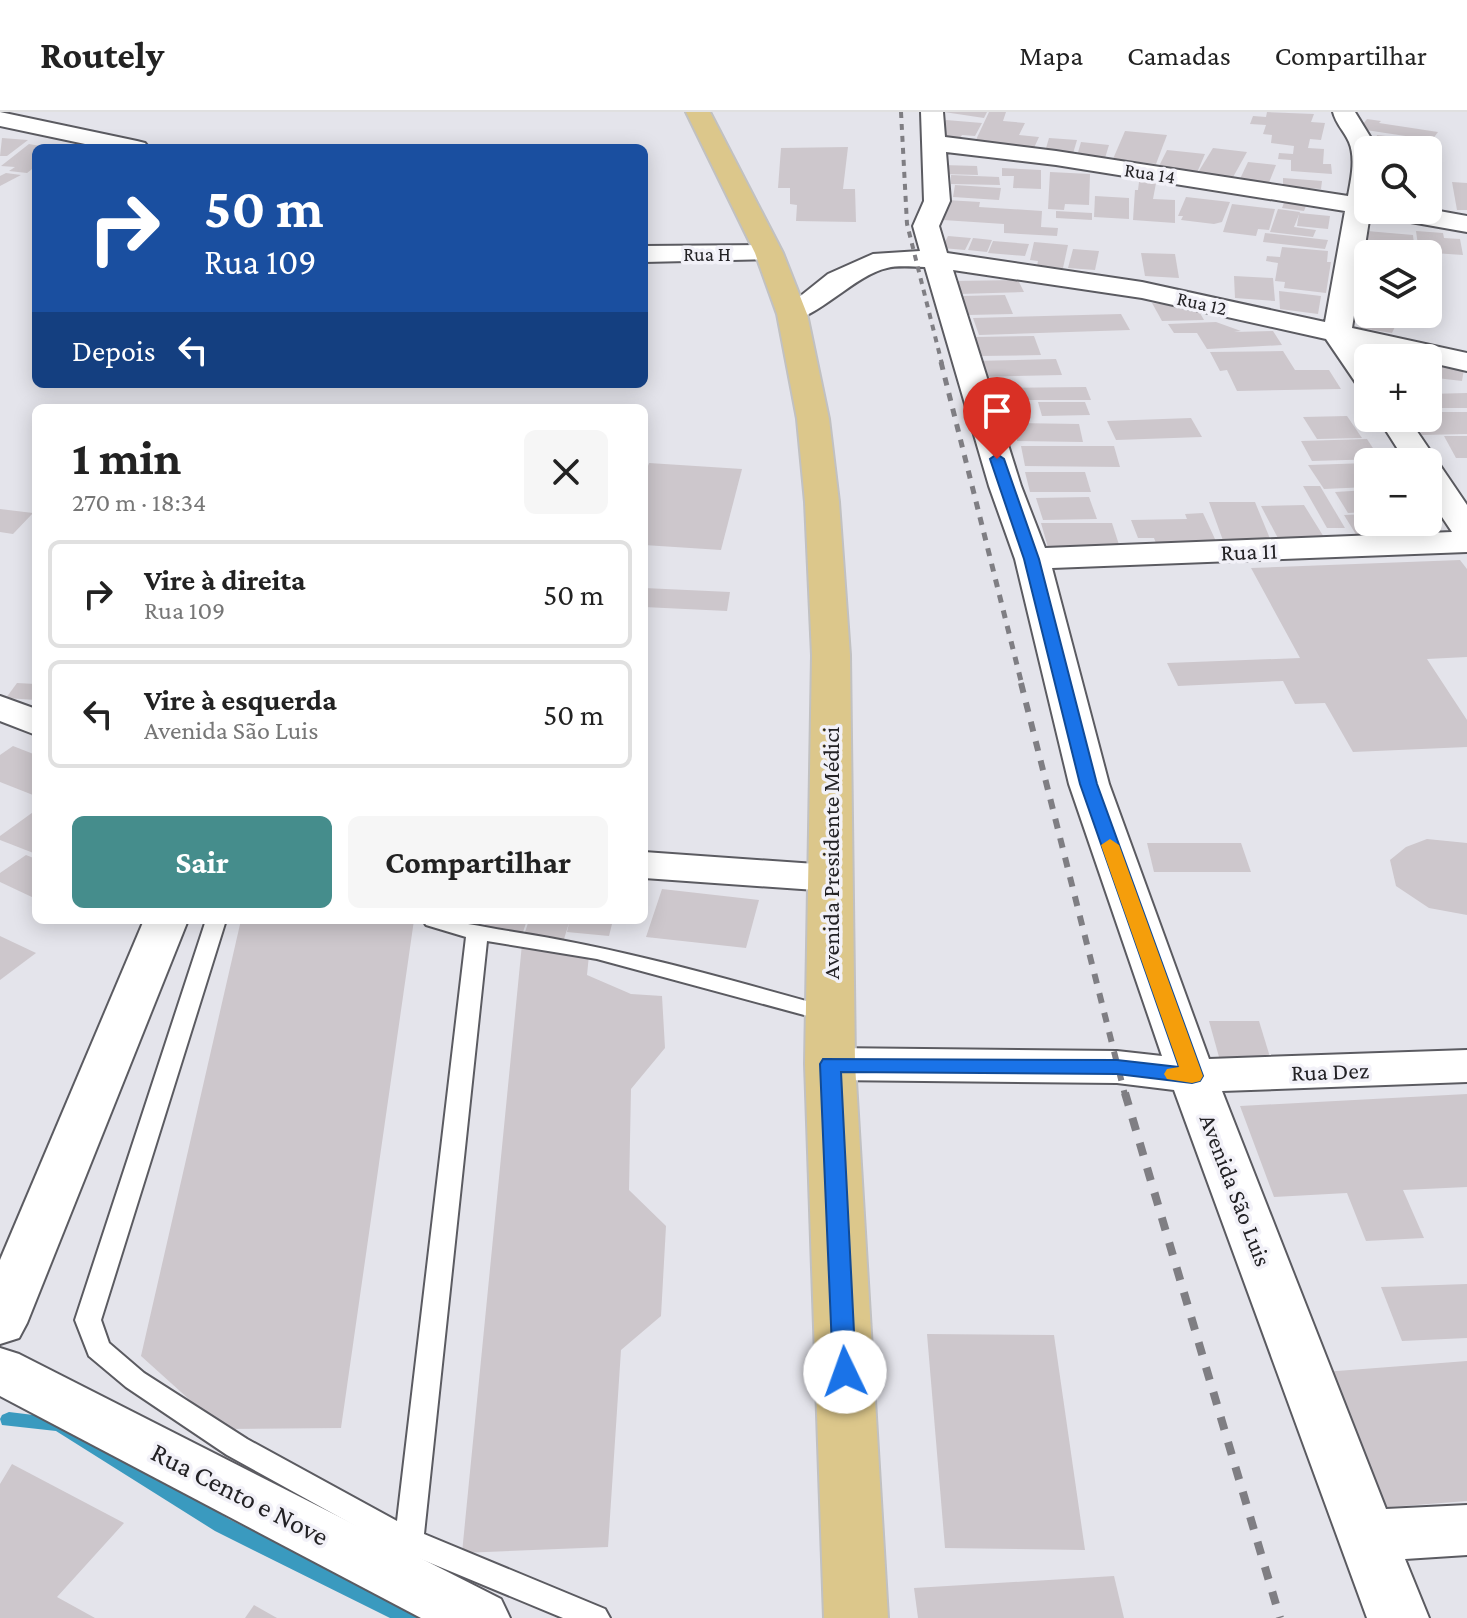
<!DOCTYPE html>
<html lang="pt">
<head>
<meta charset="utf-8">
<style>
  body { margin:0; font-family:"Crimson Pro",serif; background:#f6f6f6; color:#222; height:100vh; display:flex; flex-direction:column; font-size:30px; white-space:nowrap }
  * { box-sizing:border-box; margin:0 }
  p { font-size:26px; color:#767676 }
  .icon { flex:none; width:44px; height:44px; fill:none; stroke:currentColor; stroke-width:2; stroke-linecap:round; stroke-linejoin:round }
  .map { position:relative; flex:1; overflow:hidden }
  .sheet { position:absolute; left:32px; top:292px; width:616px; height:520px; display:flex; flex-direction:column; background:#fff; border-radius:12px; box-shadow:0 4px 20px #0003 }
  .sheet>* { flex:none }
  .hud { position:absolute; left:32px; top:32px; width:616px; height:244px; border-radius:12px; box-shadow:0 4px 20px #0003; background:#1a4fa0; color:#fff; overflow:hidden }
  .controls { position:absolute; left:1354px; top:24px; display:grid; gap:16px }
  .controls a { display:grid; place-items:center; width:88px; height:88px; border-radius:12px; background:#fff; box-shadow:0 4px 20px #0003; font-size:40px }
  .pin { position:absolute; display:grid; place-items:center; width:68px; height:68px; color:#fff; margin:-82px -34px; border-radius:50% 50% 50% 0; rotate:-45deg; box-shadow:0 0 8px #0007 }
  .pin .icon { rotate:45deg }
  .me { position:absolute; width:88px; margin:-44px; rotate:357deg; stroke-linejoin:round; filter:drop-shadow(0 0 6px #0008) }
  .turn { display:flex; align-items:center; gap:28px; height:168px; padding:0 40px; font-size:36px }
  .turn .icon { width:104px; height:104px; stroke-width:2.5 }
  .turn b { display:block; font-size:56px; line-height:68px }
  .then { display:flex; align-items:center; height:76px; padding:0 40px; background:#0003; gap:16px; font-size:30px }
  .round { display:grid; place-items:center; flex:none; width:84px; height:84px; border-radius:12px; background:#f6f6f6 }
  .summary { display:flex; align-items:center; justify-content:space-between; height:136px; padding:0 40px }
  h1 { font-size:48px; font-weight:700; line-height:60px }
  .button { display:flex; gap:16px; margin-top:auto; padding:16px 40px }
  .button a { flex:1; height:92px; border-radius:12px; background:#458d8c; color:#fff; font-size:32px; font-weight:700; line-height:92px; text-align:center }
  .button a+a { background:#f6f6f6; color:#222 }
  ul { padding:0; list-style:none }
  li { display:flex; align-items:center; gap:24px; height:108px; margin:0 16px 12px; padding:0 24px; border:4px solid #e0e0e0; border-radius:12px }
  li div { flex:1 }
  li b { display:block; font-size:30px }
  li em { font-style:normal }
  header { display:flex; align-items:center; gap:48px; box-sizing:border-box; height:112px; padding:0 40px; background:#fff; border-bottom:2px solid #e0e0e0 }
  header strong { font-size:38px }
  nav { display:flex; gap:44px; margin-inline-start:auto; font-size:28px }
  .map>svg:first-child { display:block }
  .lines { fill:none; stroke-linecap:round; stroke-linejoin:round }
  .stream { fill:#3a9abf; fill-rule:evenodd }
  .building { fill:#cdc7cc }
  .service-casing { stroke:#5b5b61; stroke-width:4 }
  .minor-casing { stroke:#5b5b61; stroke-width:4 }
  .primary-casing { stroke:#c1c1c2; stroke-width:4 }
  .service { fill:#fff; fill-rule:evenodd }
  .minor { fill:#fff; fill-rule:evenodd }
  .primary { fill:#dcc78b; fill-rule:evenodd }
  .rail-far3 { stroke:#7f7e83; stroke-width:4; stroke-dasharray:6 6; stroke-linecap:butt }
  .rail-far2 { stroke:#7f7e83; stroke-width:5; stroke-dasharray:8 8; stroke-linecap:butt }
  .rail-far1 { stroke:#7f7e83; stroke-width:6; stroke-dasharray:10 10; stroke-linecap:butt }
  .rail { stroke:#7f7e83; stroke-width:8; stroke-dasharray:13 13; stroke-linecap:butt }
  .route { fill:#1a73e8; stroke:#114b97; stroke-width:2 }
  .slow { fill:#f59e0b }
  .labels { text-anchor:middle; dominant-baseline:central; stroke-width:7; stroke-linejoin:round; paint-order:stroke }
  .far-street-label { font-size:20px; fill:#232225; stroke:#f2f1f8 }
  .street-label { font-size:24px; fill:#232225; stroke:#f2f1f8 }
  .near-street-label { font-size:28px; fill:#232225; stroke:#f2f1f8 }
</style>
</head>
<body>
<header>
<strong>Routely</strong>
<nav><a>Mapa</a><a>Camadas</a><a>Compartilhar</a></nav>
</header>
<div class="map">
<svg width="1467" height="1506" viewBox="0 0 1467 1506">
  <rect width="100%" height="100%" fill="#e4e4eb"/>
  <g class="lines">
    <polygon class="stream" points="9,1300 66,1307 229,1407 417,1500 420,1506 390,1506 215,1419 56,1319 2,1313 0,1307 2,1303"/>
  </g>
  <g class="building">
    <polygon points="944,0 987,0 984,6"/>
    <polygon points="989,0 1006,0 1003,9 1025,11 1019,23 1039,25 1033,38 974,32"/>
    <polygon points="1267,0 1314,2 1311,10 1325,11 1321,28 1310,27 1308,36 1324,37 1323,52 1331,52 1332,62 1291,59 1291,48 1278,47 1279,41 1293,42 1294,34 1271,31 1272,23 1263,22 1266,13 1250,12 1253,4 1266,5"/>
    <polygon points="1367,7 1381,9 1379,11 1438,20 1432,28 1359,17"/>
    <polygon points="946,8 982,11 975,24 962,23 959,28 936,26"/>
    <polygon points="1125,19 1167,23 1156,52 1113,47"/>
    <polygon points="1377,23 1421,28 1418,38 1372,36"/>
    <polygon points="2,26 28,28 7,44 0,44"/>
    <polygon points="1049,26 1077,28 1072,45 1044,43"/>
    <polygon points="1081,30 1109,33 1105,46 1077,44"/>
    <polygon points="29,32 51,36 36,36 36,54 27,61 9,59 15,55 1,54"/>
    <polygon points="848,35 843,77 855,77 856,110 796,109 797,93 790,92 790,76 778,76 781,36"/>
    <polygon points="1213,36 1247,40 1232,67 1197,62"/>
    <polygon points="1167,38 1205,42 1196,63 1157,58"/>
    <polygon points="1248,50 1276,53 1268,73 1239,69"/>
    <polygon points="943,53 977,54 978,63 943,62"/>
    <polygon points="1002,56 1041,58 1041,77 1013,76 1014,64 1002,64"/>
    <polygon points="1050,60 1090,62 1089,93 1065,92 1064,98 1048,97"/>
    <polygon points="6,61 21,63 0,74 0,64"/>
    <polygon points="951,63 999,65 1000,73 951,72"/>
    <polygon points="1283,66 1322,69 1321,77 1283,74"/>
    <polygon points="1139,70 1156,71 1153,87 1175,88 1175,111 1133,108 1135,78 1138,78"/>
    <polygon points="1452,70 1467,71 1467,98 1457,98"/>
    <polygon points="955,73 1001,76 999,88 953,85"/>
    <polygon points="1095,84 1129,86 1129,107 1094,105"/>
    <polygon points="1186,85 1230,90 1222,110 1214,112 1181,108 1183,104 1178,104"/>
    <polygon points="946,88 980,90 979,95 1042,99 1041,115 1058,116 1057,124 1004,121 1004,112 943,108"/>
    <polygon points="1285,88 1307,91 1304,99 1282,96"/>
    <polygon points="1232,92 1275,97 1269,118 1258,117 1256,124 1223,120"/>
    <polygon points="1278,97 1300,100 1294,115 1316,118 1313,125 1270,120"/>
    <polygon points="1056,99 1092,101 1092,108 1056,106"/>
    <polygon points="1299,101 1330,104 1328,117 1297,114"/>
    <polygon points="1367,119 1413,123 1415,142 1368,142"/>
    <polygon points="1416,119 1443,121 1444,126 1460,127 1463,143 1419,140"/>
    <polygon points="1265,121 1328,128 1325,137 1263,130"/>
    <polygon points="948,124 971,126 965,138 942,136"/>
    <polygon points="973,126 992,128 987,140 968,138"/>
    <polygon points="993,129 1029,132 1025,144 988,141"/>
    <polygon points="1034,130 1068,133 1063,156 1037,154 1038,149 1030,148"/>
    <polygon points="1282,135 1328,139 1327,150 1331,150 1326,181 1284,176 1285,170 1275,169 1278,151 1266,149 1267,144 1280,145"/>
    <polygon points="1073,137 1099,139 1095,158 1068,156"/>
    <polygon points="1141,141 1175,142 1179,166 1145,164"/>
    <polygon points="1234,164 1273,166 1275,189 1235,186"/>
    <polygon points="1018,168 1024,180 959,182 954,169"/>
    <polygon points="1279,179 1321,184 1318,202 1280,197"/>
    <polygon points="1005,183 1013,202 968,203 962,184"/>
    <polygon points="1152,191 1197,196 1204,208 1162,209"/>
    <polygon points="1121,202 1130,218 979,223 973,206"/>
    <polygon points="1366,202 1401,202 1392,221 1360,216"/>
    <polygon points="1216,210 1241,219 1234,220 1273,219 1282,233 1207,237 1197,221 1174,221 1168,212"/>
    <polygon points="1034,224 1041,243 980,244 975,225"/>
    <polygon points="1283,239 1295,258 1329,258 1341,277 1237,279 1227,258 1220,259 1210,240"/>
    <polygon points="1056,247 1062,263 978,265 974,249"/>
    <polygon points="1428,252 1464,257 1462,269 1428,265"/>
    <polygon points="1086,275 1091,288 991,288 988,276"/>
    <polygon points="1467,281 1467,296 1428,296 1428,282"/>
    <polygon points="1038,290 1085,290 1090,303 1042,304"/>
    <polygon points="1428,300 1467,300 1467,322 1422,323 1412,306 1428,306"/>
    <polygon points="1347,304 1362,326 1317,327 1303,305"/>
    <polygon points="1191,306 1202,325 1116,328 1107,309"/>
    <polygon points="1014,311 1079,312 1083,330 1017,329"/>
    <polygon points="1444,324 1467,324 1467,346 1456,346"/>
    <polygon points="1367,327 1380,347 1312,349 1301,329"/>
    <polygon points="1021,334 1114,334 1120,355 1025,354"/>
    <polygon points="649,351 742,357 721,438 644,433 644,365"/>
    <polygon points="1368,351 1368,375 1324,377 1308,353"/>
    <polygon points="1025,360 1085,360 1091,380 1030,380"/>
    <polygon points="1303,374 1320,374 1345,416 1327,416"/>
    <polygon points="1368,378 1368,400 1348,401 1335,380"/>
    <polygon points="1089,385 1097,407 1043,408 1036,386"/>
    <polygon points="1209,390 1255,390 1273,434 1225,434"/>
    <polygon points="1304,393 1327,430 1281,432 1261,394"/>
    <polygon points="0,397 33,401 13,422 0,420"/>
    <polygon points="1203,401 1220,438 1159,439 1154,426 1138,426 1131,408 1187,407 1185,402"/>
    <polygon points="1368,402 1368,410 1424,410 1435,426 1360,429 1344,403"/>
    <polygon points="1041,411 1112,411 1121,439 1049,439"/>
    <polygon points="1460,448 1467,457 1467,545 1427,547 1467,608 1467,635 1353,640 1325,591 1295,592 1283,569 1178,574 1167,551 1300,546 1251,456"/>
    <polygon points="644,476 730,480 727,499 644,495"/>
    <polygon points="17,571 36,572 36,588 6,586"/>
    <polygon points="13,634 36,643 36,681 33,683 0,670 0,643"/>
    <polygon points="36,698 36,742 0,728 0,724"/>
    <polygon points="1427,727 1467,731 1467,803 1429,796 1396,774 1390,748 1406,735"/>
    <polygon points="1147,731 1241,731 1251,760 1154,760"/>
    <polygon points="26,743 36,747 34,786 0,770 0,761"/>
    <polygon points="662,777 759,788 746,836 646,825"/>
    <polygon points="241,808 317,808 316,812 414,808 341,1316 222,1317 141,1244"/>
    <polygon points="487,808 527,808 523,820 484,815"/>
    <polygon points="529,808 613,808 609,824 567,820 569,811 564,827 524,823"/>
    <polygon points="0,824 36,841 0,868"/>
    <polygon points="522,832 589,843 587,863 631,882 662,884 665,936 631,977 629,1078 666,1114 661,1204 621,1238 608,1435 462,1441"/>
    <polygon points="1209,909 1259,909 1270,945 1219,945"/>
    <polygon points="1467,982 1467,1075 1403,1078 1424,1126 1366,1129 1347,1081 1274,1085 1240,994"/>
    <polygon points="1467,1172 1467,1226 1402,1229 1381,1175"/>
    <polygon points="927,1222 1054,1223 1085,1438 945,1436"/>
    <polygon points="1467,1249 1467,1389 1377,1396 1324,1260"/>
    <polygon points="12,1352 124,1411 57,1485 95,1506 0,1506 0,1372"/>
    <polygon points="1114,1464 1124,1506 918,1506 914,1476"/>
    <polygon points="254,1493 277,1506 245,1506"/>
  </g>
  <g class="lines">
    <g class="service-casing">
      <path id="service" d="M 206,808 L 226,808 L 101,1208 L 109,1231 L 144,1261 L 247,1327 L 397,1409 L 466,825 L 426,813 L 423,808 C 454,808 483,815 514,820 C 624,837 731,868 838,898 L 841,903 L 838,908 L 830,910 L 597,847 L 487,829 L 424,1422 L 605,1497 L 610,1506 L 563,1506 L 399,1438 L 227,1343 L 126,1275 L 89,1244 L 75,1208 Z"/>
    </g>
    <g class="minor-casing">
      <g id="minor">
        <polygon points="0,0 137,29 145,31 149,36 104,36 0,14"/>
        <path d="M 921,0 L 943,0 L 945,25 L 1056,39 L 1348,84 C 1351,68 1356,46 1349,30 C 1344,19 1336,12 1333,0 L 1355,0 L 1374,31 L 1375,38 L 1368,38 L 1368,98 L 1428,97 L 1467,104 L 1467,120 L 1388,106 L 1377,100 L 1370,102 L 1352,216 L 1467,241 L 1467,259 L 1428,250 L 1428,246 L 1410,246 L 1360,235 L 1368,246 L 1368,277 L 1358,274 L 1326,227 L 1142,186 L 953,158 L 1021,374 L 1045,436 L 1452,420 L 1428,384 L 1428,350 L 1406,350 L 1378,306 L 1408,306 L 1467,393 L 1467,440 L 1052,456 L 1109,672 L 1209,947 L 1467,938 L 1467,970 L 1222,979 L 1386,1397 L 1467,1393 L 1467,1443 L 1405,1447 L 1429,1506 L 1367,1506 L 1174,978 L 1117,971 L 830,968 L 813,963 L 806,952 L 813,941 L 830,936 L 1117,939 L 1162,944 L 1069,672 L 1015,447 L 989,374 L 925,155 C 913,155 899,153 887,156 C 853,163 810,215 782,208 L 778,202 L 828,162 L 873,142 L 920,139 L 913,114 L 924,89 ZM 946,40 L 1056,53 L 1345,99 L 1325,210 L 1142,170 L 947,141 L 939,114 L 950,89 Z"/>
        <polygon points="769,133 778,135 782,141 778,147 644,150 644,134"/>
        <polygon points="0,584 36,597 36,623 0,609"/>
        <polygon points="644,740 830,753 845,757 851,766 845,775 830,779 644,766"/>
        <polygon points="144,808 188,808 27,1211 19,1226 0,1232 0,1148"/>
        <polygon points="0,1236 19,1242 501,1487 510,1506 421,1506 0,1284"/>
      </g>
    </g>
    <g class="primary-casing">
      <polygon id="primary" points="686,0 710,0 783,141 807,202 829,307 839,390 850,543 855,952 888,1506 824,1506 805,952 812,543 805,390 797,307 777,202 755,141"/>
    </g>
    <use href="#service" class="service"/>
    <use href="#minor" class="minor"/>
    <use href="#primary" class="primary"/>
    <polyline class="rail-far3" points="901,0 907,112 942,252"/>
    <polyline class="rail-far2" points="941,250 1022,573"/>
    <polyline class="rail-far1" points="1021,571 1125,983"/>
    <polyline class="rail" points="1125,981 1280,1506"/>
  </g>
  <polygon class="route" points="997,342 1004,347 1039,447 1097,672 1203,964 1200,969 1192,971 1117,962 841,960 856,1260 853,1267 845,1270 836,1267 833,1260 820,952 823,947 1117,948 1179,955 1080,672 1024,447 990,347"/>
  <polygon class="slow" points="1110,727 1119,733 1203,964 1200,969 1192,971 1167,967 1164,962 1167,957 1179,955 1101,733"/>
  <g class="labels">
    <g class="far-street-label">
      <text transform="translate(1150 61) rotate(9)">Rua 14</text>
      <text x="707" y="142">Rua H</text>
      <text transform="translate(1202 191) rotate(13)">Rua 12</text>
    </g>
    <g class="street-label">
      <text transform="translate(1249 439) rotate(-2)">Rua 11</text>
      <text transform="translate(830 741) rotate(-90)">Avenida Presidente Médici</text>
      <text transform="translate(1330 959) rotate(-2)">Rua Dez</text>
      <text transform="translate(1236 1078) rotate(69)">Avenida São Luis</text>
    </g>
    <g class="near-street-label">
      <text transform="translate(240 1382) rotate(27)">Rua Cento e Nove</text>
    </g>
  </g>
</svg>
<div class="controls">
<a><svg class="icon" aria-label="search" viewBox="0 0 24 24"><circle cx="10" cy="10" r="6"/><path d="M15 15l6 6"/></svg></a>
<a><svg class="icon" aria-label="layers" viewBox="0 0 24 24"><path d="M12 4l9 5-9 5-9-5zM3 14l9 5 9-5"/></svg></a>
<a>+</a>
<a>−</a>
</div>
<div class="pin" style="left:997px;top:347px;background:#d93025"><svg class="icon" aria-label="arrive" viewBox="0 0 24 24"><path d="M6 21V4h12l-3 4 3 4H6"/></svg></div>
<svg class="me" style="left:845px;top:1260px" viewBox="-20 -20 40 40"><circle r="19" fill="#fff"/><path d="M0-13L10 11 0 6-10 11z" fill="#1a73e8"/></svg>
<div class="hud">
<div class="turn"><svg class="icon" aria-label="right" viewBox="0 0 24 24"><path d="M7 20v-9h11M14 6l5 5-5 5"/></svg><div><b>50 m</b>Rua 109</div></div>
<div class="then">Depois<svg class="icon" aria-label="left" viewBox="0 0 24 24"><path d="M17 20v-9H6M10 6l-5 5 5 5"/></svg></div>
</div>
<section class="sheet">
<div class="summary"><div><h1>1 min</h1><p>270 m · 18:34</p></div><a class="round"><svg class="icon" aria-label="close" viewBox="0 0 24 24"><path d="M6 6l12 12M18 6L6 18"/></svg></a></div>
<ul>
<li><svg class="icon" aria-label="right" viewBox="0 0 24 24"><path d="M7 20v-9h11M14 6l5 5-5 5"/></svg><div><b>Vire à direita</b><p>Rua 109</p></div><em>50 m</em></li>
<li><svg class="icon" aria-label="left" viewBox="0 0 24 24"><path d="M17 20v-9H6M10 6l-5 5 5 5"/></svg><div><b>Vire à esquerda</b><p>Avenida São Luis</p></div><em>50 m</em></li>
</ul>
<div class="button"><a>Sair</a><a>Compartilhar</a></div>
</section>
</div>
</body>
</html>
